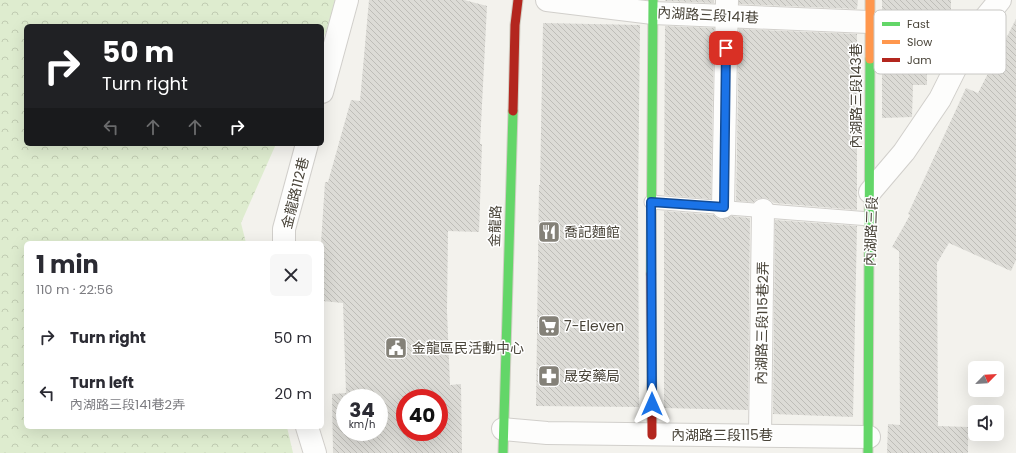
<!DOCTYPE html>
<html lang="en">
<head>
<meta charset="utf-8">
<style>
  body { margin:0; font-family:Poppins,"Noto Sans TC",sans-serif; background:#f7f7f7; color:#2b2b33; height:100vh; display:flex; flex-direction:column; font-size:15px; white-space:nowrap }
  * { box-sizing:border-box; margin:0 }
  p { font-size:13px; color:#7c7c81 }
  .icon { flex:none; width:22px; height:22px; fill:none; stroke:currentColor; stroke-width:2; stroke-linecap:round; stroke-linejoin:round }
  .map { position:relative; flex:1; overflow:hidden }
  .sheet { position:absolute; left:24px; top:241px; width:300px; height:188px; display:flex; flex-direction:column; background:#fff; border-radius:6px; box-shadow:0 4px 16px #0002 }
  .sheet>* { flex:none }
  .hud { position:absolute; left:24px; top:24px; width:300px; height:122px; border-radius:6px; box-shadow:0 4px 16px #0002; background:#202124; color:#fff; overflow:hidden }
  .needle { width:26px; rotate:66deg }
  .tools { position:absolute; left:968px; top:361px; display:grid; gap:8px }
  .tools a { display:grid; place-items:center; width:36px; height:36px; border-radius:6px; background:#fff; box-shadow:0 4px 16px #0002; font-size:20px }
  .speed { position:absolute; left:336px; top:389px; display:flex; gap:8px; font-size:20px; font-weight:700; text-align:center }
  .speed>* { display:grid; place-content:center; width:52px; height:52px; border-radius:50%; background:#fff; box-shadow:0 4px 16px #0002; line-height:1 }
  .speed small { font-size:10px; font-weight:400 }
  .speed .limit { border:6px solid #d22; background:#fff; color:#111 }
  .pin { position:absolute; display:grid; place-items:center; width:34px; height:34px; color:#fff; margin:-17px; border-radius:8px; box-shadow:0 2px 6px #0006 }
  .me { position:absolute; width:44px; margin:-22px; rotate:0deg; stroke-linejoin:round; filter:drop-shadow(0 0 3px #0008) }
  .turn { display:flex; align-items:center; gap:14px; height:84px; padding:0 12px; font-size:18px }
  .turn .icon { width:52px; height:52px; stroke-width:2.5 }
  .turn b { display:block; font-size:28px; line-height:34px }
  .lanes { display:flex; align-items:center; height:38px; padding:0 12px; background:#0003; justify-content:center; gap:20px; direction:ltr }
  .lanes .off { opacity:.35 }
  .round { display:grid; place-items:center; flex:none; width:42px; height:42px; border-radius:6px; background:#f7f7f7 }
  .head { display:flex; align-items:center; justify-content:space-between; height:68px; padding:0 12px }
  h1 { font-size:24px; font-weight:700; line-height:30px }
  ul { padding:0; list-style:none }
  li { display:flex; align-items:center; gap:12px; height:56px; padding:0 12px }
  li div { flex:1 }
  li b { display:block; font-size:15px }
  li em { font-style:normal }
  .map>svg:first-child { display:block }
  .forest { fill:url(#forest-crowns) }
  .building { fill:url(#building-back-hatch); fill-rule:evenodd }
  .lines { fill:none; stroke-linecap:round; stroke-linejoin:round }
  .lane-casing { stroke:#d1cfcb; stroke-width:15 }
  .street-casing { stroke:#d1cfcb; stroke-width:24 }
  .fast-casing { stroke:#d1cfc4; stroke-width:11 }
  .slow-casing { stroke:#d1cfc4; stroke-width:11 }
  .jam-casing { stroke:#d1cfc4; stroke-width:11 }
  .lane { stroke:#fdfdfc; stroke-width:13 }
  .street { stroke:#fdfdfc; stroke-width:22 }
  .fast { stroke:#63d668; stroke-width:9 }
  .slow { stroke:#ff974d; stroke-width:9 }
  .jam { stroke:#b3261e; stroke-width:9 }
  .route-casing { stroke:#114b97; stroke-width:10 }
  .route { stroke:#1a73e8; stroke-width:7 }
  .labels { text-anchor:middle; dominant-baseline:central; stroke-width:3; stroke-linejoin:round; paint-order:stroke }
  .street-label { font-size:14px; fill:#494439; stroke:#fff }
  .poi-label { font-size:14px; fill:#494439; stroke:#fff; text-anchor:start }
  .key { fill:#fff; stroke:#c8c7c4; stroke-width:1 }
  .key-label { font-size:11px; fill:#494439 }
</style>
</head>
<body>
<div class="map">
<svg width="1016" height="453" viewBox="0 0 1016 453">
  <defs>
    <pattern id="forest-crowns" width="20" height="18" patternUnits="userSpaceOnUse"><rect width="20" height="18" fill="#deeccf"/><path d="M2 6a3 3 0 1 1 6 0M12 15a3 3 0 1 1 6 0" fill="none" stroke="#c0ccb2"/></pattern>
    <pattern id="building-back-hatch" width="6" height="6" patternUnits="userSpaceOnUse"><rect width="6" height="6" fill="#dcdbd6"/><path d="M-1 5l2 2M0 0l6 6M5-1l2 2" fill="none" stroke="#bebdb8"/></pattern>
  </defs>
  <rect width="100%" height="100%" fill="#f3f2ed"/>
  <polygon class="forest" points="0,0 339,0 322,41 322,26 26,26 26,144 276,144 241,223 246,243 26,243 26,427 287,427 293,453 0,453"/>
  <g class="building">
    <path d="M 369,0 L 464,0 L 487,6 L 480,144 L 482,144 L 479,232 L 448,231 L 447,311 L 450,385 L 461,384 L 462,453 L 333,453 L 332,394 L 346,393 L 343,303 L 322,301 L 321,243 L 325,182 L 328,182 L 351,100 L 360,101 ZM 345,398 L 379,398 L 379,432 L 345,432 ZM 405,398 L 439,398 L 439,432 L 405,432 Z"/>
    <polygon points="665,0 714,0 714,3 665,1"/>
    <polygon points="739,0 858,0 857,9 739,4"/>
    <polygon points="882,0 951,0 951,30 941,30 941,50 927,51 927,85 913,85 912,117 882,118"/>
    <polygon points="1016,19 1016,260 1011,271 949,243 937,263 938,426 968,427 968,453 887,453 888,424 900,425 899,251 892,247 910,215 908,214 966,88 978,93"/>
    <polygon points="543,23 640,25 638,202 639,407 536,406 539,185 540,185"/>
    <polygon points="665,26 714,28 711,199 664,195"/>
    <polygon points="739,29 857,34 857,210 774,203 769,199 764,198 757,199 754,202 736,201"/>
    <polygon points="664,211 714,215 717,218 722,219 731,216 750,218 748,410 664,408"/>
    <polygon points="775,220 857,226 853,417 773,414"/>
  </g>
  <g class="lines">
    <g class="lane-casing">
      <polyline id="lane" points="651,202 870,219"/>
    </g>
    <g class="street-casing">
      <g id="street">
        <polyline points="547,0 653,13 869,22"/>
        <polyline points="322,92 347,0"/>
        <polyline points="870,192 904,152 940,99 973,33 1000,0"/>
        <polyline points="723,207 727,0"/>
        <polyline points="284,243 284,229 307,144"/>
        <polyline points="307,427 315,453"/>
        <polyline points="503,429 547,433 869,437"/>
        <polyline points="760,435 763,210"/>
      </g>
    </g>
    <g class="fast-casing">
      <g id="fast">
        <polyline points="651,274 653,0"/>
        <polyline points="503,453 513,111"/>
        <polyline points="868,453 870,59"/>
      </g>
    </g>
    <g class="slow-casing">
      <polyline id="slow" points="870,59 870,0"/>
    </g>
    <g class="jam-casing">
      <g id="jam">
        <polyline points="513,111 515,25 518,0"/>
        <polyline points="651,274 652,435"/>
      </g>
    </g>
    <use href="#lane" class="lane"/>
    <use href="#street" class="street"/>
    <use href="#fast" class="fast"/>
    <use href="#slow" class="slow"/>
    <use href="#jam" class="jam"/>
  </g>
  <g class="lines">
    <g class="route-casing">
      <polyline id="route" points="652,404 651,202 724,207 726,48"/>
    </g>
    <use href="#route" class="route"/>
  </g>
  <defs>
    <g id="restaurant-square" transform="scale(1.15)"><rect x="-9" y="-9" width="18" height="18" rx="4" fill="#848178" stroke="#fff"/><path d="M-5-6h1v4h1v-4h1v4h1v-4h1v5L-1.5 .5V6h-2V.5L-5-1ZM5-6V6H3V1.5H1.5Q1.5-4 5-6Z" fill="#fff"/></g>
    <g id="supermarket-square" transform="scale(1.15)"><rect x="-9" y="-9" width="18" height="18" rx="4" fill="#848178" stroke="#fff"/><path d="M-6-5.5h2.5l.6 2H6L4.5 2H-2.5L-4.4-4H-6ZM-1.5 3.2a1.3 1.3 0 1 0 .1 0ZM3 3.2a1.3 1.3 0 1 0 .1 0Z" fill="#fff"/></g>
    <g id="civic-square" transform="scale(1.15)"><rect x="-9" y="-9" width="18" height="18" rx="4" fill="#848178" stroke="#fff"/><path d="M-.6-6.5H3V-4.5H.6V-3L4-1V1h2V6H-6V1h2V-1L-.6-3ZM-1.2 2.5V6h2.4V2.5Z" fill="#fff"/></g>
    <g id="pharmacy-square" transform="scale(1.15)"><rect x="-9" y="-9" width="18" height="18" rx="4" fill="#848178" stroke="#fff"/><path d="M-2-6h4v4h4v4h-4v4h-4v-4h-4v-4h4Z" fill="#fff"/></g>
  </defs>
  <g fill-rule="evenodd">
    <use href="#restaurant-square" x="549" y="232"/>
    <use href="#supermarket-square" x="549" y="326"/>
    <use href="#civic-square" x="396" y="348"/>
    <use href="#pharmacy-square" x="549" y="376"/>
  </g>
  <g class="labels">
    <g class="street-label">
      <text transform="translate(708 15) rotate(3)">內湖路三段141巷</text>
      <text transform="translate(856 96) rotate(-90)">內湖路三段143巷</text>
      <text transform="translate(295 193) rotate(-76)">金龍路112巷</text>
      <text transform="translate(495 226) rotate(-88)">金龍路</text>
      <text transform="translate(871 231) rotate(-88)">內湖路三段</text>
      <text transform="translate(762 323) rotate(-89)">內湖路三段115巷2弄</text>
      <text x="722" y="435">內湖路三段115巷</text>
    </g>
    <g class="poi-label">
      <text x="564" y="232">喬記麵館</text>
      <text x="564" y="326">7-Eleven</text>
      <text x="412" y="348">金龍區民活動中心</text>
      <text x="564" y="376">晟安藥局</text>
    </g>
  </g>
  <rect x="874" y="10" width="132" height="64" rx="6" class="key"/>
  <rect x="882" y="22" width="18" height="4" fill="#63d668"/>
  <rect x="882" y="40" width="18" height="4" fill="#ff974d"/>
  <rect x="882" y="58" width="18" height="4" fill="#b3261e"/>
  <g class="key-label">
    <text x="907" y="28">Fast</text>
    <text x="907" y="46">Slow</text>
    <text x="907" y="64">Jam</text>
  </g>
</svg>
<div class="tools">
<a><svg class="needle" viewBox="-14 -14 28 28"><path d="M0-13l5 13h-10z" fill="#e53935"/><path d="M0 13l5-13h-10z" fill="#7c7c81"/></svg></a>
<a><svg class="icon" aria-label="sound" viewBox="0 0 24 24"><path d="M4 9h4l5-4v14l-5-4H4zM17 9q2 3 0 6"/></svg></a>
</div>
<div class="speed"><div>34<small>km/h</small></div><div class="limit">40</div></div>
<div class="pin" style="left:726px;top:48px;background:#d93025"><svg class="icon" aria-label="arrive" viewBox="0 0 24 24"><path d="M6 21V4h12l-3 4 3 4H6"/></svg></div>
<svg class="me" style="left:652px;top:404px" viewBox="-20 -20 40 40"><path d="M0-17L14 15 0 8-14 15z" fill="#1a73e8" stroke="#fff" stroke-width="4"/></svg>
<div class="hud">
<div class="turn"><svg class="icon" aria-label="right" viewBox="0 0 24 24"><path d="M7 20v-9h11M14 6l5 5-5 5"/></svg><div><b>50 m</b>Turn right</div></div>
<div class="lanes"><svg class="icon off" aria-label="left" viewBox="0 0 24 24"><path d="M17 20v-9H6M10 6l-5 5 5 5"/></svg><svg class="icon off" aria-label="ahead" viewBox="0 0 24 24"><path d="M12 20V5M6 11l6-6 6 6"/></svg><svg class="icon off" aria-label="ahead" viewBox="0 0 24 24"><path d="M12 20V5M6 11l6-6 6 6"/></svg><svg class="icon" aria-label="right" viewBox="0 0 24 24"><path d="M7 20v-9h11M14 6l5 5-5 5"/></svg></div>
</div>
<section class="sheet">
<div class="head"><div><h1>1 min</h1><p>110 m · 22:56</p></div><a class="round"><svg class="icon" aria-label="close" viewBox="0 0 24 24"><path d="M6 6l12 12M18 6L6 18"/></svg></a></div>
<ul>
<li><svg class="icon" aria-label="right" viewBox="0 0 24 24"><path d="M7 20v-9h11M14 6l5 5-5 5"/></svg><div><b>Turn right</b></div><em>50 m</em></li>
<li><svg class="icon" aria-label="left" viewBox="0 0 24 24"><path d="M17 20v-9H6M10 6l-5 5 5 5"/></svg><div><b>Turn left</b><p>內湖路三段141巷2弄</p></div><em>20 m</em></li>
</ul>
</section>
</div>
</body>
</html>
